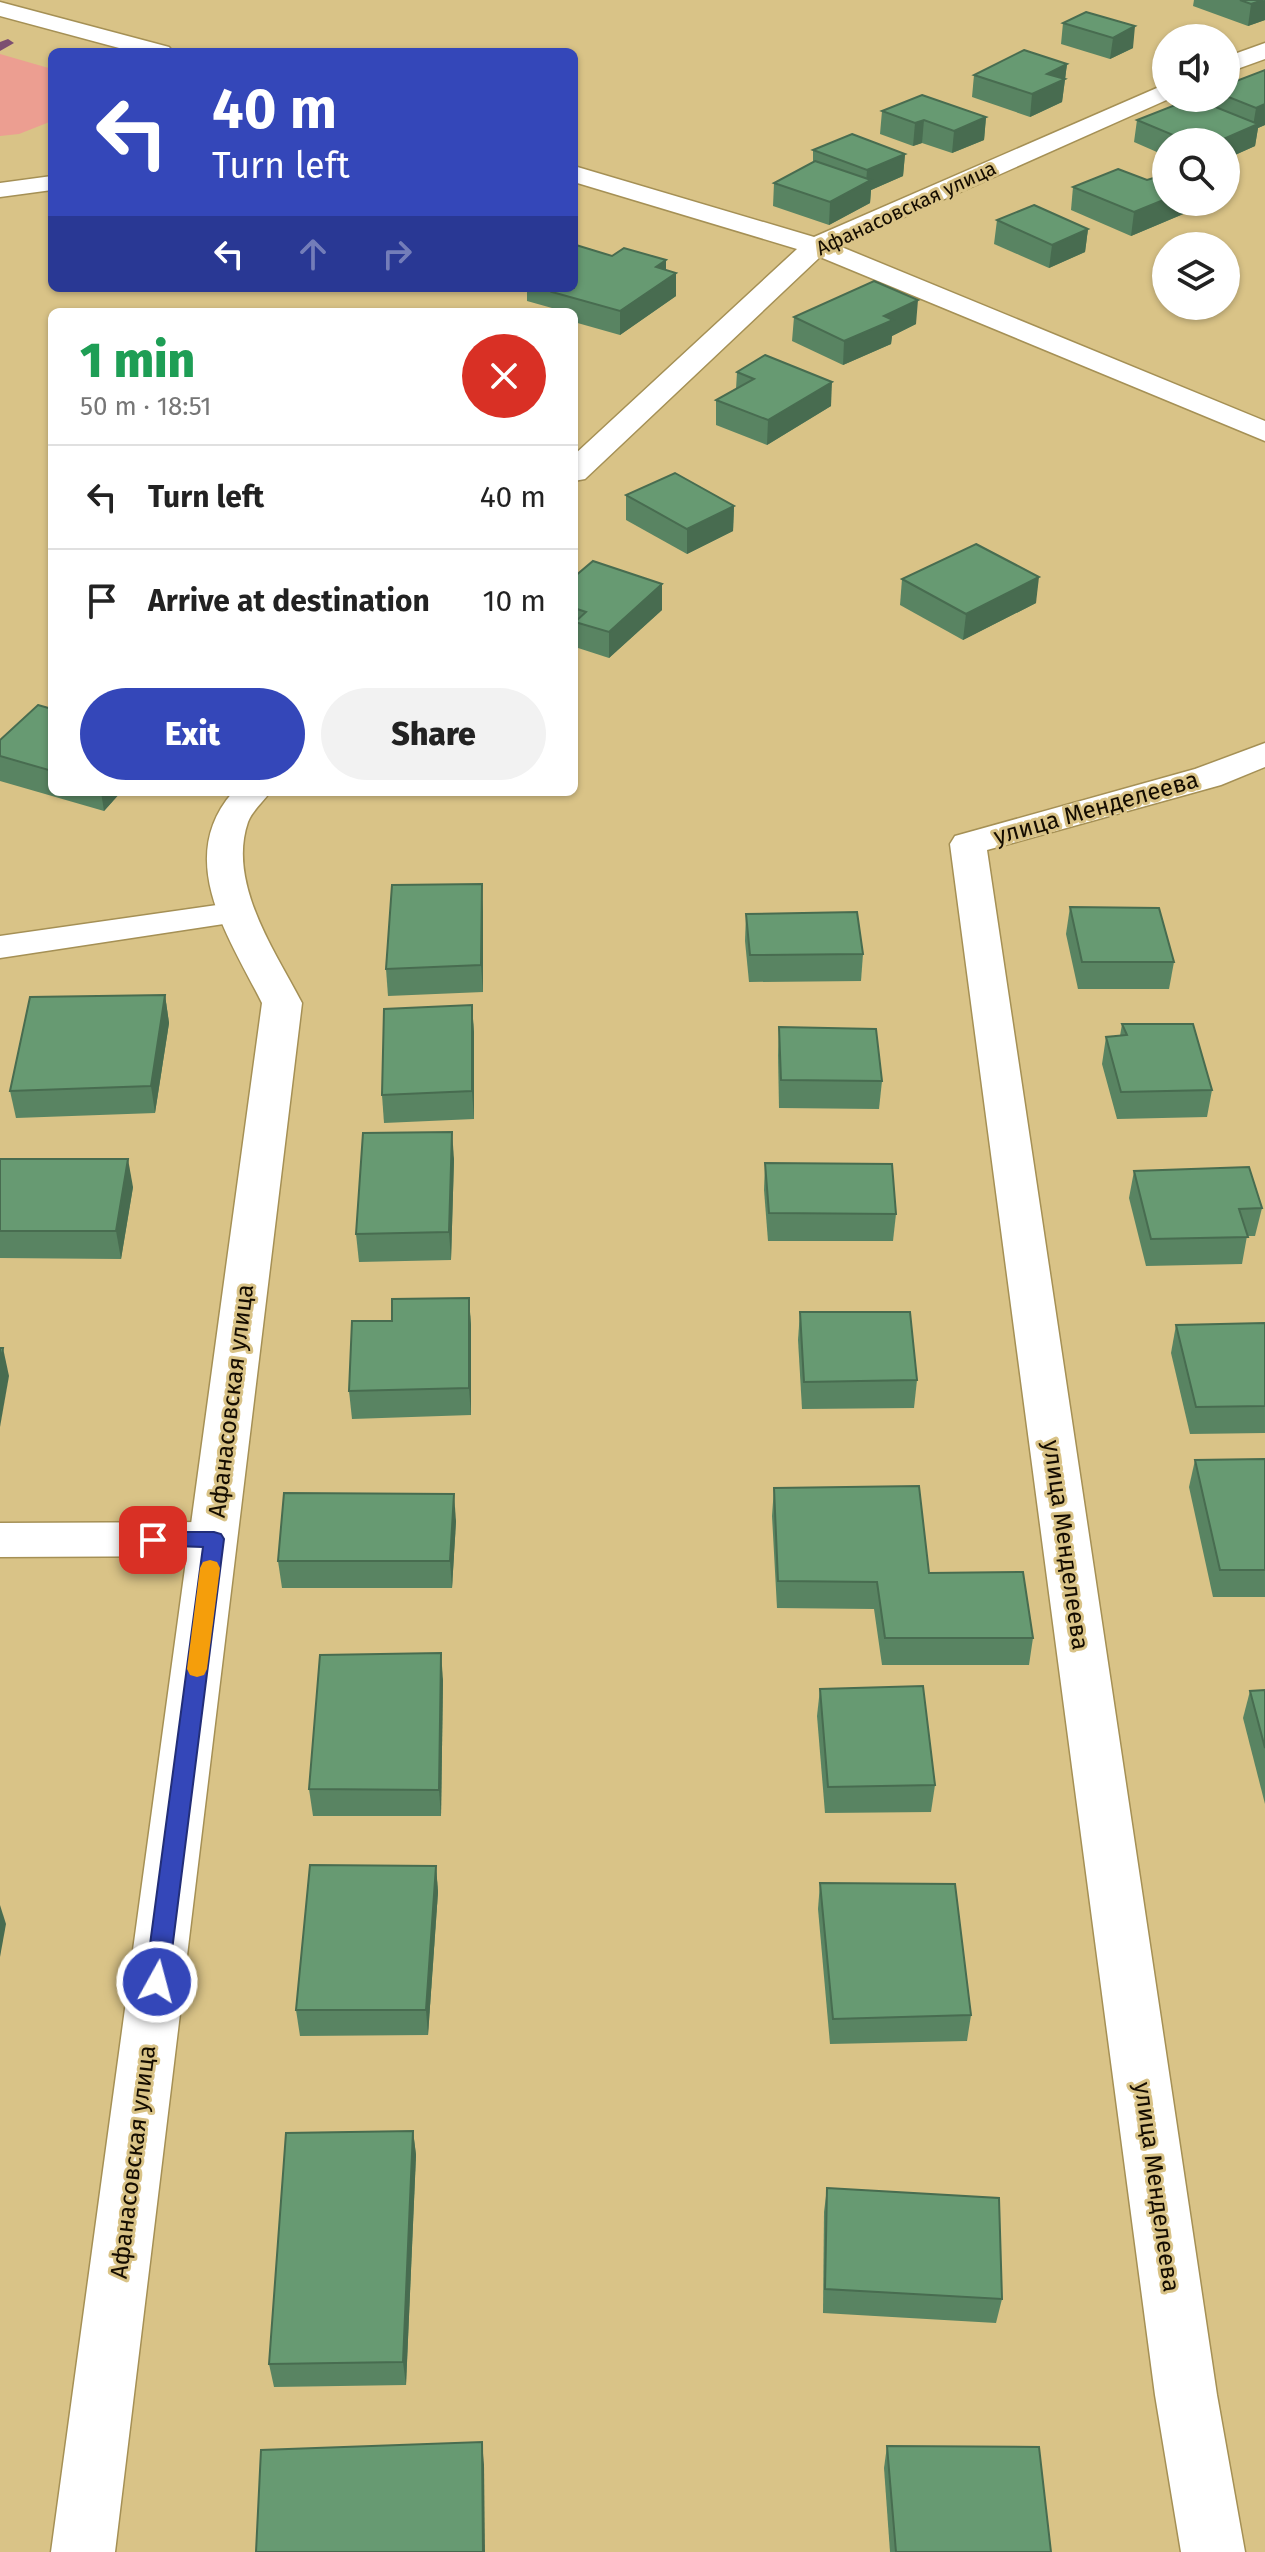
<!DOCTYPE html>
<html lang="en">
<head>
<meta charset="utf-8">
<style>
  body { margin:0; font-family:"Fira Sans",sans-serif; background:#f2f2f2; color:#222; height:100vh; display:flex; flex-direction:column; font-size:30px; white-space:nowrap }
  * { box-sizing:border-box; margin:0 }
  p { font-size:26px; color:#767676 }
  .icon { flex:none; width:44px; height:44px; fill:none; stroke:currentColor; stroke-width:2; stroke-linecap:round; stroke-linejoin:round }
  .map { position:relative; flex:1; overflow:hidden }
  .drawer { position:absolute; left:48px; top:308px; width:530px; height:488px; display:flex; flex-direction:column; background:#fff; border-radius:12px; box-shadow:0 2px 6px #0004 }
  .drawer>* { flex:none }
  .banner { position:absolute; left:48px; top:48px; width:530px; height:244px; border-radius:12px; box-shadow:0 2px 6px #0004; background:#3447b9; color:#fff; overflow:hidden }
  .buttons { position:absolute; left:1152px; top:24px; display:grid; gap:16px }
  .buttons a { display:grid; place-items:center; width:88px; height:88px; border-radius:50%; background:#fff; box-shadow:0 2px 6px #0004; font-size:40px }
  .pin { position:absolute; display:grid; place-items:center; width:68px; height:68px; color:#fff; margin:-34px; border-radius:16px; box-shadow:0 4px 12px #0006 }
  .me { position:absolute; width:88px; margin:-44px; rotate:7deg; stroke-linejoin:round; filter:drop-shadow(0 0 6px #0008) }
  .turn { display:flex; align-items:center; gap:28px; height:168px; padding:0 32px; font-size:36px }
  .turn .icon { width:104px; height:104px; stroke-width:2.5 }
  .turn b { display:block; font-size:56px; line-height:68px }
  .lanes { display:flex; align-items:center; height:76px; padding:0 32px; background:#0003; justify-content:center; gap:40px; direction:ltr }
  .lanes .off { opacity:.35 }
  .round { display:grid; place-items:center; flex:none; width:84px; height:84px; border-radius:42px; background:#f2f2f2 }
  .overview { display:flex; align-items:center; justify-content:space-between; height:136px; padding:0 32px }
  h1 { font-size:48px; font-weight:800; line-height:60px; color:#1e9e55 }
  .cta { display:flex; gap:16px; margin-top:auto; padding:16px 32px }
  .cta a { flex:1; height:92px; border-radius:48px; background:#3447b9; color:#fff; font-size:32px; font-weight:800; line-height:92px; text-align:center }
  .cta a+a { background:#f2f2f2; color:#222 }
  ul { padding:0; list-style:none }
  li { display:flex; align-items:center; gap:24px; height:104px; padding:0 32px; border-top:2px solid #e0e0e0 }
  li div { flex:1 }
  li b { display:block; font-size:30px }
  li em { font-style:normal }
  .map>svg:first-child { display:block }
  .green { fill:#ec9e91 }
  .lines { fill:none; stroke-linecap:round; stroke-linejoin:round }
  .stream { fill:#7c4e71; fill-rule:evenodd }
  .lane-casing { stroke:#a59055; stroke-width:3 }
  .street-casing { stroke:#a59055; stroke-width:3 }
  .lane { fill:#fff; fill-rule:evenodd }
  .street { fill:#fff; fill-rule:evenodd }
  .wall { fill:#598462 }
  .shaded-wall { fill:#486c50 }
  .building { fill:#679a72; stroke:#486c50; stroke-width:2 }
  .route { fill:#3447b9; stroke:#222e78; stroke-width:2 }
  .slow { fill:#f59e0b }
  .labels { text-anchor:middle; dominant-baseline:central; stroke-width:6; stroke-linejoin:round; paint-order:stroke }
  .far-street-label { font-size:20px; fill:#140c00; stroke:#d9c387 }
  .street-label { font-size:24px; fill:#140c00; stroke:#d9c387 }
</style>
</head>
<body>
<div class="map">
<svg width="1265" height="2552" viewBox="0 0 1265 2552">
  <rect width="100%" height="100%" fill="#d9c387"/>
  <polygon class="green" points="0,54 52,69 52,121 19,134 0,136"/>
  <g class="lines">
    <polygon class="stream" points="8,39 14,43 0,51 0,42"/>
    <g class="lane-casing">
      <g id="lane">
        <polygon points="52,176 52,190 0,197 0,183"/>
        <polygon points="238,902 250,906 255,913 250,920 0,958 0,936"/>
        <polygon points="214,1522 230,1527 236,1539 230,1551 214,1556 0,1557 0,1523"/>
      </g>
    </g>
    <g class="street-casing">
      <g id="street">
        <polygon points="0,2 169,47 173,52 134,52 0,16"/>
        <polygon points="1265,43 1265,59 1226,73 1226,57"/>
        <polygon points="1166,84 1166,98 1171,98 839,246 1265,421 1265,441 820,257 585,479 574,481 574,455 797,249 574,182 574,166 814,237"/>
        <polygon points="1265,743 1265,767 1221,785 987,850 1217,2395 1245,2552 1181,2552 1155,2395 950,844 955,836 1195,769"/>
        <path d="M 233,792 L 270,792 C 263,802 252,811 248,822 C 227,883 275,951 302,1003 L 115,2552 L 51,2552 L 262,1003 C 229,937 174,859 233,792 Z"/>
      </g>
    </g>
    <use href="#lane" class="lane"/>
    <use href="#street" class="street"/>
  </g>
  <g class="wall">
    <polygon points="1194,0 1265,0 1265,20 1248,26 1193,6"/>
    <polygon points="1086,12 1133,48 1110,59 1061,44 1063,23"/>
    <polygon points="1067,64 1062,102 1030,117 972,97 974,75"/>
    <polygon points="1265,70 1265,125 1258,128 1255,146 1226,159 1226,142 1166,142 1166,156 1134,142 1137,120 1210,105 1211,98 1226,98 1226,85"/>
    <polygon points="882,111 986,117 984,140 952,153 922,143 913,146 880,134"/>
    <polygon points="813,150 905,154 903,176 871,190 870,203 829,225 773,206 774,183 813,162"/>
    <polygon points="1147,180 1188,212 1131,236 1071,210 1073,187"/>
    <polygon points="997,220 1088,229 1085,252 1049,268 994,244"/>
    <polygon points="612,256 666,270 676,296 620,335 574,322 574,312 552,312 552,308 527,301 527,288 574,288"/>
    <polygon points="794,317 916,324 892,336 891,344 843,365 792,341"/>
    <polygon points="737,372 831,406 767,445 716,425 716,400 736,389"/>
    <polygon points="626,495 734,506 733,531 687,554 626,520"/>
    <polygon points="574,577 662,584 662,610 609,658 575,647"/>
    <polygon points="902,579 1036,603 963,640 900,605"/>
    <polygon points="52,709 52,792 121,792 104,811 0,781 0,740"/>
    <polygon points="1070,907 1174,962 1169,989 1078,989 1066,934"/>
    <polygon points="483,911 483,992 388,996 386,969"/>
    <polygon points="746,914 863,954 861,981 749,982 745,941"/>
    <polygon points="165,995 169,1023 155,1113 16,1118 10,1091"/>
    <polygon points="472,1005 474,1033 474,1119 384,1123 382,1095"/>
    <polygon points="1122,1024 1212,1090 1207,1117 1117,1119 1102,1064 1106,1037 1120,1036"/>
    <polygon points="779,1027 882,1081 879,1109 779,1108 778,1055"/>
    <polygon points="0,1159 133,1187 121,1259 0,1258"/>
    <polygon points="454,1159 451,1260 359,1262 356,1234"/>
    <polygon points="765,1163 896,1214 893,1241 768,1241 764,1190"/>
    <polygon points="1134,1171 1262,1208 1255,1236 1247,1236 1242,1264 1146,1266 1129,1198"/>
    <polygon points="469,1298 471,1326 471,1415 352,1419 349,1391 392,1321"/>
    <polygon points="800,1312 917,1380 914,1408 802,1409 798,1340"/>
    <polygon points="1265,1323 1265,1433 1190,1434 1171,1353 1176,1325"/>
    <polygon points="1265,1459 1265,1597 1213,1597 1189,1487 1195,1460"/>
    <polygon points="774,1488 929,1573 1033,1638 1029,1665 882,1665 874,1609 777,1608 772,1516"/>
    <polygon points="456,1521 452,1588 282,1588 278,1561"/>
    <polygon points="443,1680 441,1816 313,1816 309,1789"/>
    <polygon points="820,1689 935,1785 931,1812 825,1813 817,1716"/>
    <polygon points="1265,1690 1265,1804 1243,1718 1250,1691"/>
    <polygon points="436,1866 438,1892 428,2035 300,2036 296,2010"/>
    <polygon points="820,1883 971,2015 967,2041 830,2044 818,1909"/>
    <polygon points="413,2131 416,2155 406,2385 274,2387 269,2364"/>
    <polygon points="827,2188 1002,2299 996,2323 823,2313 824,2212"/>
    <polygon points="887,2446 1051,2552 890,2552 884,2468"/>
  </g>
  <g class="shaded-wall">
    <polygon points="1265,0 1265,20 1248,26 1251,4"/>
    <polygon points="1135,26 1133,48 1110,59 1113,38"/>
    <polygon points="1067,64 1062,102 1030,117 1032,94 1047,74"/>
    <polygon points="1265,104 1265,125 1258,128 1255,146 1226,159 1226,142 1219,141 1253,126 1256,108"/>
    <polygon points="986,117 984,140 952,153 954,131"/>
    <polygon points="924,120 922,143 913,146 915,123"/>
    <polygon points="1195,132 1194,142 1180,142 1180,138"/>
    <polygon points="905,154 903,176 871,190 870,203 829,225 830,202 866,183 867,170"/>
    <polygon points="1166,199 1166,202 1189,202 1188,212 1131,236 1134,212"/>
    <polygon points="1088,229 1085,252 1049,268 1052,245"/>
    <polygon points="666,260 666,279 676,273 676,296 620,335 620,311 656,267"/>
    <polygon points="918,300 916,324 892,336 891,344 843,365 844,341 884,316"/>
    <polygon points="832,382 831,406 767,445 768,420"/>
    <polygon points="734,506 733,531 687,554 687,529"/>
    <polygon points="1039,577 1036,603 963,640 966,614"/>
    <polygon points="662,584 662,610 609,658 609,632"/>
    <polygon points="101,792 121,792 104,811"/>
    <polygon points="482,884 483,911 483,992 481,965"/>
    <polygon points="165,995 169,1023 155,1113 151,1086"/>
    <polygon points="472,1005 474,1033 474,1119 472,1091"/>
    <polygon points="452,1132 454,1159 451,1260 449,1232"/>
    <polygon points="128,1159 133,1187 121,1259 116,1231"/>
    <polygon points="469,1298 471,1326 471,1415 469,1388"/>
    <polygon points="3,1348 9,1376 0,1427 0,1363"/>
    <polygon points="454,1494 456,1521 452,1588 450,1561"/>
    <polygon points="441,1653 443,1680 441,1816 439,1790"/>
    <polygon points="436,1866 438,1892 428,2035 426,2010"/>
    <polygon points="0,1905 6,1924 0,1957"/>
    <polygon points="413,2131 416,2155 406,2385 403,2362"/>
    <polygon points="482,2442 484,2465 485,2552 483,2552"/>
  </g>
  <g class="building">
    <polygon points="1240,0 1263,0 1251,4"/>
    <polygon points="1086,12 1135,26 1113,38 1063,23"/>
    <polygon points="1024,50 1067,64 1047,74 1065,79 1032,94 974,75"/>
    <polygon points="1265,70 1265,104 1256,108 1226,96 1226,85"/>
    <polygon points="922,95 986,117 954,131 924,120 915,123 882,111"/>
    <polygon points="1193,98 1258,124 1219,141 1195,132 1180,138 1137,120"/>
    <polygon points="852,134 905,154 867,170 813,150"/>
    <polygon points="815,161 871,180 830,202 774,183"/>
    <polygon points="1118,169 1147,180 1160,176 1166,178 1166,199 1134,212 1073,187"/>
    <polygon points="1034,205 1088,229 1052,245 997,220"/>
    <polygon points="576,245 612,256 624,248 666,260 656,267 676,273 620,311 552,292 556,288 574,288 574,247"/>
    <polygon points="874,281 918,300 884,316 893,320 844,341 794,317"/>
    <polygon points="765,355 832,382 768,420 716,400 754,379 737,372"/>
    <polygon points="675,473 734,506 687,529 626,495"/>
    <polygon points="976,544 1039,577 966,614 902,579"/>
    <polygon points="593,561 662,584 609,632 575,622 586,612 574,608 574,577"/>
    <polygon points="38,705 52,709 52,771 0,756 0,740"/>
    <polygon points="482,884 481,965 386,969 392,885"/>
    <polygon points="1070,907 1159,908 1174,962 1082,962"/>
    <polygon points="857,912 863,954 750,955 746,914"/>
    <polygon points="165,995 151,1086 10,1091 30,997"/>
    <polygon points="472,1005 472,1091 382,1095 384,1009"/>
    <polygon points="1122,1024 1193,1024 1212,1090 1121,1092 1106,1037 1127,1035"/>
    <polygon points="779,1027 876,1029 882,1081 781,1080"/>
    <polygon points="452,1132 449,1232 356,1234 363,1133"/>
    <polygon points="0,1159 128,1159 116,1231 0,1231"/>
    <polygon points="765,1163 892,1164 896,1214 769,1213"/>
    <polygon points="1249,1167 1262,1208 1239,1209 1248,1237 1151,1239 1134,1171"/>
    <polygon points="469,1298 469,1388 349,1391 352,1321 392,1321 392,1299"/>
    <polygon points="800,1312 910,1312 917,1380 804,1382"/>
    <polygon points="1265,1323 1265,1406 1196,1407 1176,1325"/>
    <polygon points="0,1348 3,1348 0,1363"/>
    <polygon points="1265,1459 1265,1570 1220,1570 1195,1460"/>
    <polygon points="919,1486 929,1573 1023,1572 1033,1638 885,1638 877,1582 778,1581 774,1488"/>
    <polygon points="284,1493 454,1494 450,1561 278,1561"/>
    <polygon points="441,1653 439,1790 309,1789 320,1655"/>
    <polygon points="923,1686 935,1785 828,1787 820,1689"/>
    <polygon points="1265,1690 1265,1748 1250,1691"/>
    <polygon points="310,1865 436,1866 426,2010 296,2010"/>
    <polygon points="820,1883 955,1884 971,2015 833,2019"/>
    <polygon points="413,2131 403,2362 269,2364 286,2133"/>
    <polygon points="827,2188 999,2198 1002,2299 825,2289"/>
    <polygon points="482,2442 483,2552 256,2552 261,2450"/>
    <polygon points="887,2446 1039,2447 1051,2552 896,2552"/>
  </g>
  <polygon class="route" points="153,1532 214,1532 221,1534 224,1539 168,1982 165,1990 157,1993 148,1990 145,1982 203,1547 146,1545 143,1540 146,1534"/>
  <polygon class="slow" points="210,1560 217,1562 220,1568 207,1669 204,1675 197,1677 190,1675 187,1669 200,1568 203,1562"/>
  <g class="labels">
    <g class="far-street-label">
      <text transform="translate(906 208) rotate(-25)">Афанасовская улица</text>
    </g>
    <g class="street-label">
      <text transform="translate(1096 808) rotate(-16)">улица Менделеева</text>
      <text transform="translate(231 1401) rotate(-83)">Афанасовская улица</text>
      <text transform="translate(1066 1545) rotate(82)">улица Менделеева</text>
      <text transform="translate(133 2162) rotate(-83)">Афанасовская улица</text>
      <text transform="translate(1157 2187) rotate(82)">улица Менделеева</text>
    </g>
  </g>
</svg>
<div class="buttons">
<a><svg class="icon" aria-label="sound" viewBox="0 0 24 24"><path d="M4 9h4l5-4v14l-5-4H4zM17 9q2 3 0 6"/></svg></a>
<a><svg class="icon" aria-label="search" viewBox="0 0 24 24"><circle cx="10" cy="10" r="6"/><path d="M15 15l6 6"/></svg></a>
<a><svg class="icon" aria-label="layers" viewBox="0 0 24 24"><path d="M12 4l9 5-9 5-9-5zM3 14l9 5 9-5"/></svg></a>
</div>
<div class="pin" style="left:153px;top:1540px;background:#d93025"><svg class="icon" aria-label="arrive" viewBox="0 0 24 24"><path d="M6 21V4h12l-3 4 3 4H6"/></svg></div>
<svg class="me" style="left:157px;top:1982px" viewBox="-20 -20 40 40"><circle r="17" fill="#3447b9" stroke="#fff" stroke-width="3"/><path d="M0-11L8 9 0 5-8 9z" fill="#fff"/></svg>
<div class="banner">
<div class="turn"><svg class="icon" aria-label="left" viewBox="0 0 24 24"><path d="M17 20v-9H6M10 6l-5 5 5 5"/></svg><div><b>40 m</b>Turn left</div></div>
<div class="lanes"><svg class="icon" aria-label="left" viewBox="0 0 24 24"><path d="M17 20v-9H6M10 6l-5 5 5 5"/></svg><svg class="icon off" aria-label="ahead" viewBox="0 0 24 24"><path d="M12 20V5M6 11l6-6 6 6"/></svg><svg class="icon off" aria-label="right" viewBox="0 0 24 24"><path d="M7 20v-9h11M14 6l5 5-5 5"/></svg></div>
</div>
<section class="drawer">
<div class="overview"><div><h1>1 min</h1><p>50 m · 18:51</p></div><a class="round" style="background:#d93025;color:#fff"><svg class="icon" aria-label="close" viewBox="0 0 24 24"><path d="M6 6l12 12M18 6L6 18"/></svg></a></div>
<ul>
<li><svg class="icon" aria-label="left" viewBox="0 0 24 24"><path d="M17 20v-9H6M10 6l-5 5 5 5"/></svg><div><b>Turn left</b></div><em>40 m</em></li>
<li><svg class="icon" aria-label="arrive" viewBox="0 0 24 24"><path d="M6 21V4h12l-3 4 3 4H6"/></svg><div><b>Arrive at destination</b></div><em>10 m</em></li>
</ul>
<div class="cta"><a>Exit</a><a>Share</a></div>
</section>
</div>
</body>
</html>
